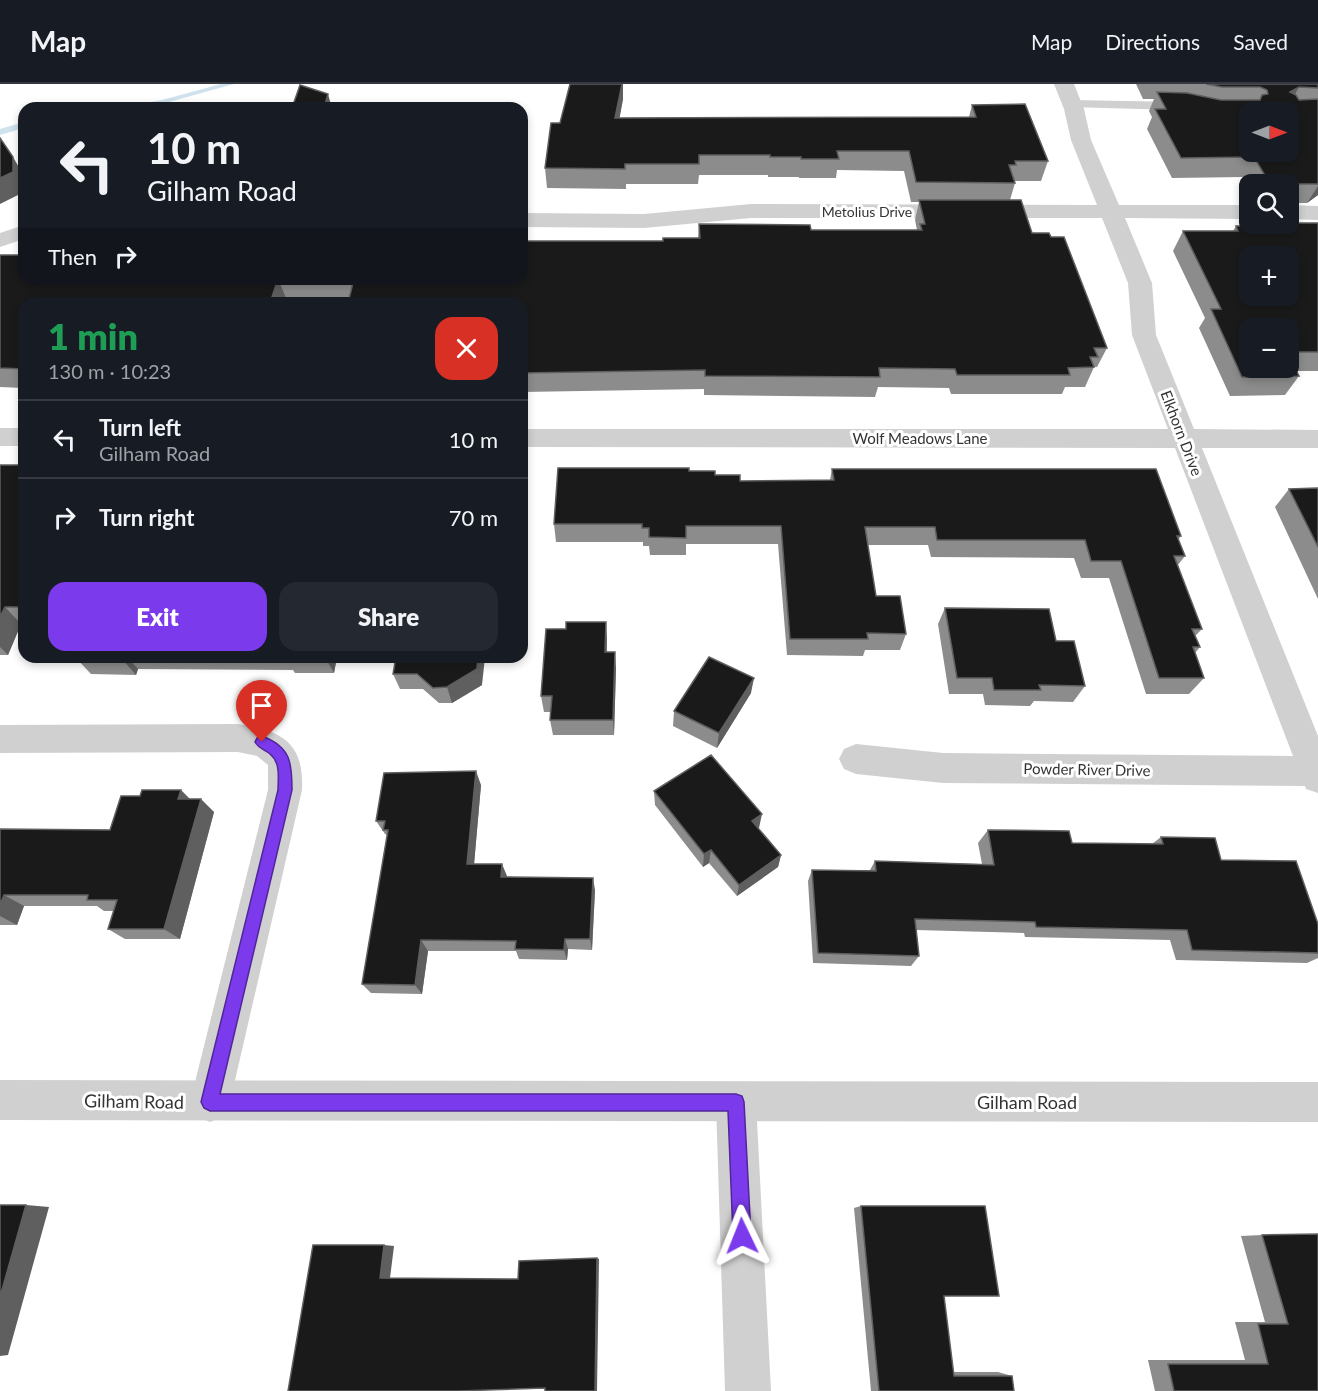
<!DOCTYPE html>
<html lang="en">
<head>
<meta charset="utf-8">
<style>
  body { margin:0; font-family:Lato,sans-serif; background:#242831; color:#f1f3f6; height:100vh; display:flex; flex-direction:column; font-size:22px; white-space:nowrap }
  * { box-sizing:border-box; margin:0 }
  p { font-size:20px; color:#9ea1a6 }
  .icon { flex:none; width:33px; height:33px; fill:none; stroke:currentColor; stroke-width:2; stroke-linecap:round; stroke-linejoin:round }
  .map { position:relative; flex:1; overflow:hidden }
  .details { position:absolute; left:18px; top:213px; width:510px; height:366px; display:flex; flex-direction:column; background:#171b24; border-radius:18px; box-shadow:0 3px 9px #0003 }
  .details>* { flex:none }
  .top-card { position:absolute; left:18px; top:18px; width:510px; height:183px; border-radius:18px; box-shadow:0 3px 9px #0003; background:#171b24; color:#f1f3f6; overflow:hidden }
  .needle { width:39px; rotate:90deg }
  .controls { position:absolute; left:1239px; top:18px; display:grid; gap:12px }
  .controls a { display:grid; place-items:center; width:60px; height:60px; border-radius:12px; background:#171b24; box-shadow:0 3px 9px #0003; font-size:30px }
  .pin { position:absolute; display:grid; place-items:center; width:51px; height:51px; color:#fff; margin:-62px -26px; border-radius:50% 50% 50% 0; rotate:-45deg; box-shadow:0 0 6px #0007 }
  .pin .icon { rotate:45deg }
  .me { position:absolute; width:66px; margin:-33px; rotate:358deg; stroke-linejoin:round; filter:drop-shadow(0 0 4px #0008) }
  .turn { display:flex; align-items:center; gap:21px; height:126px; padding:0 30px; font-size:27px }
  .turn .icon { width:78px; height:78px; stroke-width:2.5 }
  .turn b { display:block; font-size:42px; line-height:51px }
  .then { display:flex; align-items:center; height:57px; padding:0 30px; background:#0003; gap:12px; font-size:22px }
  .round { display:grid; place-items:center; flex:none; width:63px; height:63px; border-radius:18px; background:#242831 }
  .headline { display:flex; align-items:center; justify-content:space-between; height:102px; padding:0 30px }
  h1 { font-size:36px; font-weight:800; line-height:45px; color:#1e9e55 }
  .primary-button { display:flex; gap:12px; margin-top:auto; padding:12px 30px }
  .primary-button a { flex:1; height:69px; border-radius:18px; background:#7c3aed; color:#fff; font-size:24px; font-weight:800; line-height:69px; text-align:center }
  .primary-button a+a { background:#242831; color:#f1f3f6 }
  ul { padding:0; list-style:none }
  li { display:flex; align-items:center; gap:18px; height:78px; padding:0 30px; border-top:2px solid #363941 }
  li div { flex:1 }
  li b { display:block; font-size:22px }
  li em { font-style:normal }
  header { display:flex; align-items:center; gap:36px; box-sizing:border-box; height:84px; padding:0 30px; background:#171b24; border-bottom:2px solid #363941 }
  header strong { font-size:28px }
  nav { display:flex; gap:33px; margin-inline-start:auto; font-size:21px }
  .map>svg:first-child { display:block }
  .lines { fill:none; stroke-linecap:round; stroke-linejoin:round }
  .stream { fill:#cfe2ee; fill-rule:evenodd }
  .service { fill:#d0d0d0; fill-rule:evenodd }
  .minor { fill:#d0d0d0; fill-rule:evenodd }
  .tertiary { fill:#d0d0d0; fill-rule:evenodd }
  .wall { fill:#8c8c8c; fill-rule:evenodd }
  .shaded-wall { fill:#5f5f5f }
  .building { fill:#1a1a1a; stroke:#5f5f5f; stroke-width:1.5; fill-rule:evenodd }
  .route { fill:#7c3aed; stroke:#51269a; stroke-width:1.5 }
  .labels { text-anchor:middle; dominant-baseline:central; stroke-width:6; stroke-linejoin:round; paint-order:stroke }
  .far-street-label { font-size:14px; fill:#333; stroke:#fff }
  .street-label { font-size:15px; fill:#333; stroke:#fff }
  .near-street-label { font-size:18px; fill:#333; stroke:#fff }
</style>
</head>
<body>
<header>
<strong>Map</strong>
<nav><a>Map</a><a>Directions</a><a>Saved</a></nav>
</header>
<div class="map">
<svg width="1318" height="1307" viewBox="0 0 1318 1307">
  <rect width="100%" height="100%" fill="#fff"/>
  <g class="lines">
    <g class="stream">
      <polygon points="221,0 234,0 162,20 116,24 162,16"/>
      <polygon points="24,38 24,44 0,51 0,45"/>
    </g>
    <polygon class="service" points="1072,16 1178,18 1184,22 1178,26 1068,23 1068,17"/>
    <g class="minor">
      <polygon points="1054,0 1074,0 1084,25 1091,56 1119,121 1250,121 1250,135 1125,134 1152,199 1156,251 1194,345 1318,346 1318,364 1202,364 1318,652 1318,709 1306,705 1305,702 943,699 856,690 844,685 839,675 844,665 856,660 943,669 1293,672 1175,364 522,363 522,345 1168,345 1132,251 1128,199 1102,134 751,134 644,144 522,143 522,129 644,130 751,120 1097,121 1071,56 1064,25"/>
      <polygon points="1288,121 1318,122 1318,136 1288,135"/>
      <polygon points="24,141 24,155 0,163 0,149"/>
      <rect x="0" y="344" width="24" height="18"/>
      <path d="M 238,640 C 282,647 304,658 302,706 L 230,1018 L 224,1032 L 210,1038 L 196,1032 L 190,1018 L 268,706 L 268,681 L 257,672 L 238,668 L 0,669 L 0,641 Z"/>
      <polygon points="736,998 750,1004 756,1018 771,1307 725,1307 716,1018 722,1004"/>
    </g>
    <polygon class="tertiary" points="0,996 1318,998 1318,1038 0,1036"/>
  </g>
  <g class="wall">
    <polygon points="570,0 623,0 623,15 619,34 969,33 972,21 1048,77 1041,97 1015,97 1015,99 1010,116 1032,149 1107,264 1097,283 1094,283 1085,303 1065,303 1062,310 951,310 949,304 878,303 875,313 704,311 704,305 522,308 522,219 349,214 286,214 24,219 24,304 0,303 0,171 24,195 522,195 663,157 698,154 699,140 811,146 917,146 915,136 919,118 911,118 904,87 837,86 836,94 799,94 799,93 768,93 768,91 699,91 698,100 626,100 626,105 547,104 545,84 560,39"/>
    <polygon points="1136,0 1318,0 1318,111 1307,119 1296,119 1288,132 1288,100 1250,100 1250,103 1244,93 1172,94 1147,45 1152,33 1149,27 1154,15 1143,15"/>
    <path d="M 1292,139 L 1318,139 L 1318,287 L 1297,287 L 1299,292 L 1285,311 L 1230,312 L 1199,244 L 1205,234 L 1173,167 L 1183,147 L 1233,147 L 1236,142 L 1271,142 L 1269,140 L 1281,140 L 1279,142 L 1290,142 ZM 1288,244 L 1288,284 L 1250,284 Z"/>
    <polygon points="0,381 24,381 24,540 21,540 8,571 0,571"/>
    <polygon points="832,385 1181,452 1178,456 1185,472 1177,482 1202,545 1195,552 1200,563 1195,569 1204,594 1189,610 1146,610 1109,494 1081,494 1074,474 931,473 928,461 868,461 876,512 906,550 900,566 865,566 863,572 787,571 778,460 686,460 686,471 650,471 649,462 643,462 643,458 556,458 554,440 689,387 715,391 740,397 830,396"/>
    <polygon points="1318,404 1318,515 1275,423 1289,405"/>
    <polygon points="945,524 1056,557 1085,602 1073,618 1034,617 1030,622 985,621 983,610 949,610 938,540"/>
    <polygon points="607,554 607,568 616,584 614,651 553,651 550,636 550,628 544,628 541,612"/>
    <polygon points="76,573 337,573 334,589 295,589 293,586 138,585 136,591 91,590 76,574"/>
    <polygon points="396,573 482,601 452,619 439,619 423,605 400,605 393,590"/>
    <polygon points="751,609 717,664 673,642 674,627"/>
    <polygon points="481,701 474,780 507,792 507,793 595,806 592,866 568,865 567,876 519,875 516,867 428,867 422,910 371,909 362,900 387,751 385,750 376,737"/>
    <polygon points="654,707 759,744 758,744 781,771 778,783 737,812 709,779 703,783 655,721"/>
    <polygon points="190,715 214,728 180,855 125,855 108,845 114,827 104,827 97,822 24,822 17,841 0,841 0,745 110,746"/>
    <polygon points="988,746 1072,759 1152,760 1161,753 1221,776 1318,840 1318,874 1307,879 1176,876 1170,856 1025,853 1024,849 916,846 919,872 911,882 813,879 808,797 812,786 870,786 875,777 982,780 978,759"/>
    <polygon points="861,1122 944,1212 953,1288 998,1288 1012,1292 1014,1307 871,1307 854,1124"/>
    <polygon points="1262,1151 1318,1307 1155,1307 1148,1276 1245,1276 1235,1238 1265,1238 1241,1152"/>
  </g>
  <g class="shaded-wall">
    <polygon points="622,0 623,0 623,15 616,54 615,34"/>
    <polygon points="1299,3 1288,23 1290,8"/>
    <polygon points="328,10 332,24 324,24"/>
    <polygon points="13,73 24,92 24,108 0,120 0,94"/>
    <polygon points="1318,102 1318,111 1307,119"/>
    <polygon points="1298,116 1288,132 1288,123"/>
    <polygon points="278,195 286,214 284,219 270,219"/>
    <polygon points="5,523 21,540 8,571 0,563 0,533"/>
    <polygon points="606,538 607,554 606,584 605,568"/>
    <polygon points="615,568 616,584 614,651 613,636"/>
    <polygon points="123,573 127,573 138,585 136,591 122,575"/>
    <polygon points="325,573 337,573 334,589"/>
    <polygon points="478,573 485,573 482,601 452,619 447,603"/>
    <polygon points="754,594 751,609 717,664 719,649"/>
    <polygon points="476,687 481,701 473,792 467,780"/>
    <polygon points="181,706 195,720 178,715"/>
    <polygon points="201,715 214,728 180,855 164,845"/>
    <polygon points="762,730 759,744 750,750 752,737"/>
    <polygon points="711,766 709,779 703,783 704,770"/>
    <polygon points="781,771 778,783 737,812 739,801"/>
    <polygon points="502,780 507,792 506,805 501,793"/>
    <polygon points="593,794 595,806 592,866 590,855"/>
    <polygon points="4,811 24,822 17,841 0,832 0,821"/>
    <polygon points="565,855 568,865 567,876 564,866"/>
    <polygon points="421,856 428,867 422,910 415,901"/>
    <polygon points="26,1121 49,1123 8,1271 0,1272 0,1213"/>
    <polygon points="384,1161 394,1162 390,1194 380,1194"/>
    <polygon points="597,1174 599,1175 597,1307 595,1307"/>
  </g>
  <g class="building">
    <polygon points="570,0 622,0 615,34 976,33 972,21 1025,20 1048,77 1015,77 1016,81 1009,81 1015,99 916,98 909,67 837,67 839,75 801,75 801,73 770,73 770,71 699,71 699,80 625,80 625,85 545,84 551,39 560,39"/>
    <path d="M 1206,0 L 1318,0 L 1318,4 L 1299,3 L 1290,8 L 1296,11 L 1299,16 L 1318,15 L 1318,100 L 1298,100 L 1298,116 L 1288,123 L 1288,100 L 1270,100 L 1254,73 L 1181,74 L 1155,25 L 1166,25 L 1157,8 L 1187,9 L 1221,16 L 1260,16 L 1262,11 L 1268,10 L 1267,6 L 1260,3 L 1222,3 ZM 1250,28 L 1288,28 L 1288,68 L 1250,68 Z"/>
    <polygon points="300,1 328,10 324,24 292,24"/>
    <polygon points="0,54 13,73 13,88 0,94"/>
    <polygon points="919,116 1021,116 1032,149 1049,149 1051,153 1064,153 1107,264 1094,264 1098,273 1090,273 1094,283 1068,284 1070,291 957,291 955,285 879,284 880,293 705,292 705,286 522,289 522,219 348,219 354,195 522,195 522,157 663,157 663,154 700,154 699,140 810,141 811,146 922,146 920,140 925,140"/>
    <path d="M 1292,139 L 1318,139 L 1318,268 L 1288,268 L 1288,244 L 1250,244 L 1250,284 L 1288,284 L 1288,272 L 1299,292 L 1242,293 L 1211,225 L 1221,225 L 1183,147 L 1238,147 L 1236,142 L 1293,142 ZM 1250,172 L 1288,172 L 1288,212 L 1250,212 Z"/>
    <polygon points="0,171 24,171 24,195 278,195 270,219 24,219 24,285 0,284"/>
    <polygon points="0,381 24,381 24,523 5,523 0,533"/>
    <polygon points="558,384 689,384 689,387 715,387 715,391 740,391 740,397 834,396 832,385 1156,385 1181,452 1177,452 1185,472 1174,472 1202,545 1192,545 1200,563 1193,563 1204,594 1159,594 1121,477 1091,477 1085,456 937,456 935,443 865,443 876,512 900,512 906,550 867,549 868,555 790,555 781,442 686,442 686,454 649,453 649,444 642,444 642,440 554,440"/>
    <polygon points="1318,404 1318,463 1289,405"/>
    <polygon points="945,524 1049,525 1056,557 1074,557 1085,602 1039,601 1041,606 994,606 992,594 957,594"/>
    <polygon points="566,538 606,538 605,568 615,568 613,636 550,636 552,612 541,612 546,545 566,545"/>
    <polygon points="76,573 123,573 122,575 76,574"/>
    <polygon points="396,573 478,573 477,585 447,603 433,604 417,590 393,590"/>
    <polygon points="709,573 754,594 719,649 674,627"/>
    <polygon points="711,671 762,730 752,737 781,771 739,801 711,766 704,770 654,707"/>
    <polygon points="476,687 467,780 502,780 501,793 593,794 590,855 565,855 564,866 515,865 516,857 421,856 415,901 362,900 388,746 383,746 385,737 376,737 384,689"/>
    <polygon points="142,706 181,706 178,715 201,715 164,845 108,845 117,816 87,816 88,811 4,811 0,821 0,745 110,746 121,712 140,712"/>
    <polygon points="988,746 1069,747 1072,759 1163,760 1161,753 1215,754 1221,776 1296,777 1318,840 1318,869 1192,866 1187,846 1036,843 1035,838 915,835 919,872 818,869 812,786 876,787 875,777 994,781"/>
    <polygon points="0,1121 26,1121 0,1213"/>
    <polygon points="861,1122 985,1122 999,1212 944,1212 954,1292 1012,1292 1014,1307 879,1307"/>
    <polygon points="1318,1150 1318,1307 1174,1307 1168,1280 1268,1280 1258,1240 1288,1240 1262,1151"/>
    <polygon points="313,1161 384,1161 380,1194 518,1195 519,1177 597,1174 595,1307 545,1307 545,1304 458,1307 288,1307"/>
  </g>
  <path class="route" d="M 262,652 C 291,663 292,679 292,706 L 220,1010 L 736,1010 L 742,1012 L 744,1018 L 751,1152 L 748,1158 L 742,1160 L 735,1158 L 733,1152 L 728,1027 L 210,1027 L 204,1024 L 201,1018 L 278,706 C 278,694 281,679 270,670 C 264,665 259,665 255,658 L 257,654 Z"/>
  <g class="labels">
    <g class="far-street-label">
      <text x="867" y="127">Metolius Drive</text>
    </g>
    <g class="street-label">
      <text transform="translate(1182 349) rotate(69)">Elkhorn Drive</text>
      <text x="920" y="354">Wolf Meadows Lane</text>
      <text transform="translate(1087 685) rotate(1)">Powder River Drive</text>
    </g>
    <g class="near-street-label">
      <text transform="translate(134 1017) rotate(1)">Gilham Road</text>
      <text x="1027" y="1018">Gilham Road</text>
    </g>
  </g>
</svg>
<div class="controls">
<a><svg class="needle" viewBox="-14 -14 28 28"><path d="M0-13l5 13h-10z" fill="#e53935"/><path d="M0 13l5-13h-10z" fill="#9ea1a6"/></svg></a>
<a><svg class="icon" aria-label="search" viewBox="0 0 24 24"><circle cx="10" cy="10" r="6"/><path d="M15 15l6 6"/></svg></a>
<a>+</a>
<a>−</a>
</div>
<div class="pin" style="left:262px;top:658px;background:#d93025"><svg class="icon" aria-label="arrive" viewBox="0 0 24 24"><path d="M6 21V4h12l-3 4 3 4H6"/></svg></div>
<svg class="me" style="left:742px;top:1152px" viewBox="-20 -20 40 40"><path d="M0-17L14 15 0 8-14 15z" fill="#7c3aed" stroke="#fff" stroke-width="4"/></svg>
<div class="top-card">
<div class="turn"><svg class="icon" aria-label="left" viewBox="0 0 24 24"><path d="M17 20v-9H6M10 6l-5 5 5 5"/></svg><div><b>10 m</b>Gilham Road</div></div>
<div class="then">Then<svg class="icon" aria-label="right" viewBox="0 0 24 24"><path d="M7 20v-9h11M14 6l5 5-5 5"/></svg></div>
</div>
<section class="details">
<div class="headline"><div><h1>1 min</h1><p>130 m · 10:23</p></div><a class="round" style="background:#d93025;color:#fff"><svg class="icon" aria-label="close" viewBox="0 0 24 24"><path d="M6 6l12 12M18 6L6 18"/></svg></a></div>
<ul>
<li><svg class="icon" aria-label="left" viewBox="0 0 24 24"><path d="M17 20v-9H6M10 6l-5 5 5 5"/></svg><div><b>Turn left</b><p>Gilham Road</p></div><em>10 m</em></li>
<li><svg class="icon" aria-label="right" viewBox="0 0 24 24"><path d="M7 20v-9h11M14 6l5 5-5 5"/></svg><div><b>Turn right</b></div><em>70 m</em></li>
</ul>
<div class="primary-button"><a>Exit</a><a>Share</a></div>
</section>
</div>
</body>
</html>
